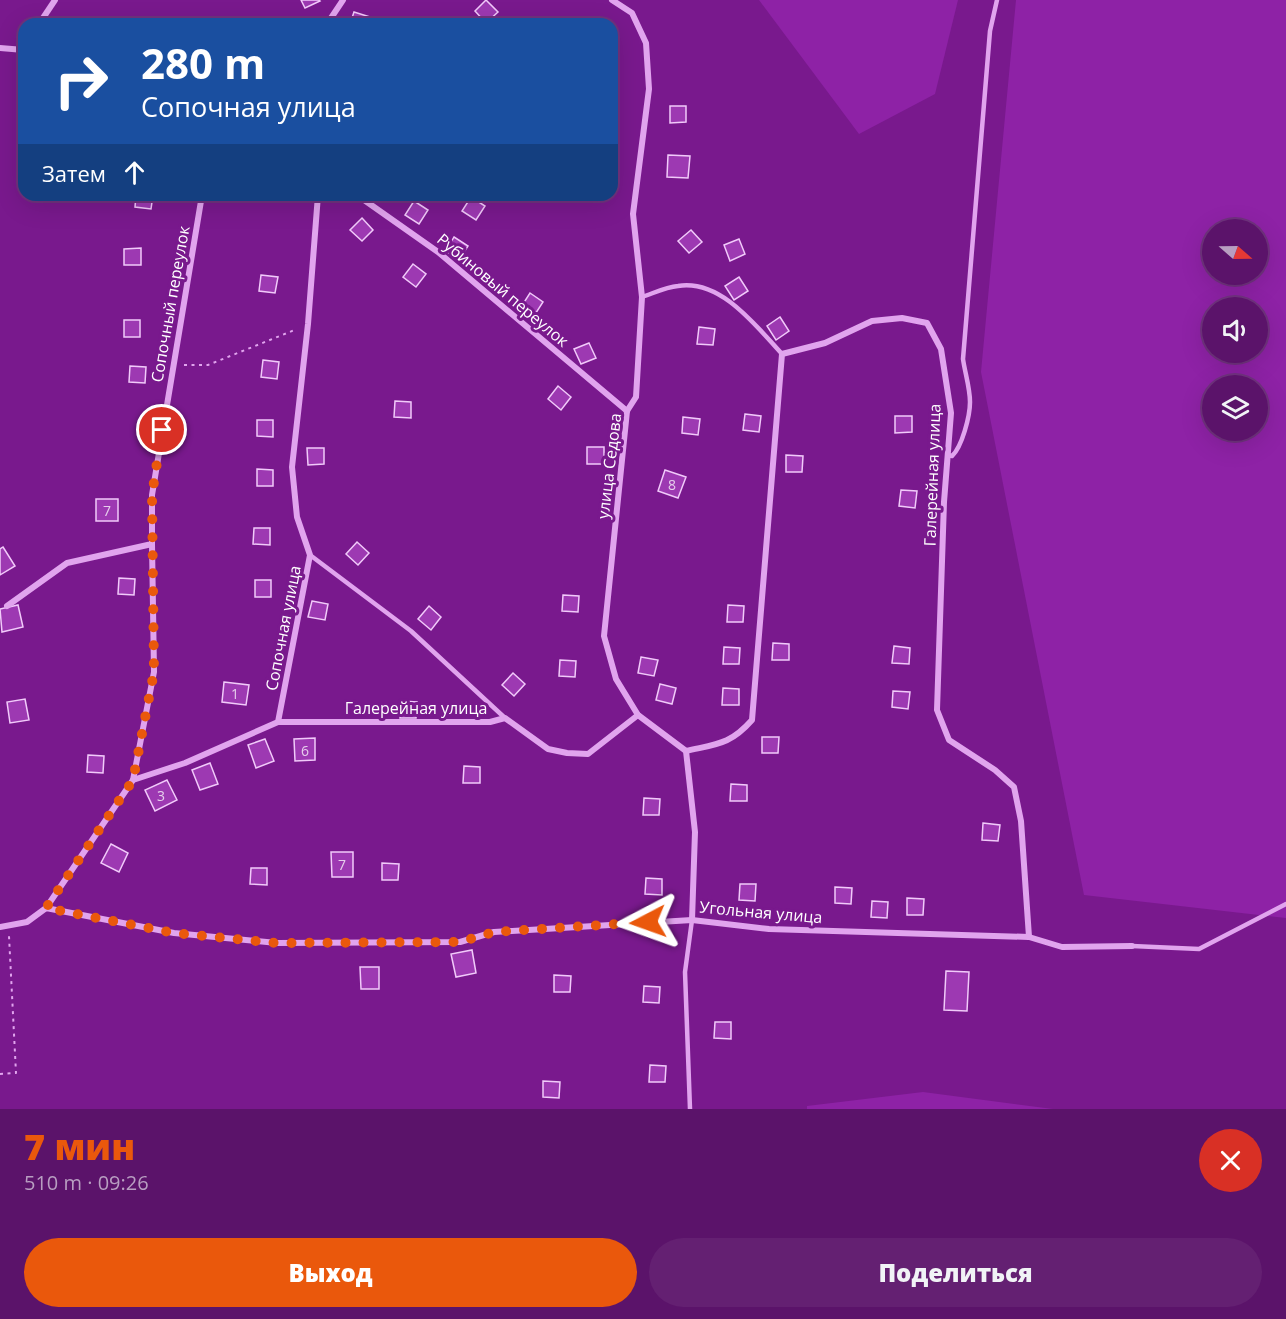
<!DOCTYPE html>
<html lang="ru">
<head>
<meta charset="utf-8">
<style>
  body { margin:0; font-family:"Open Sans",sans-serif; background:#642072; color:#f1f3f6; height:100vh; display:flex; flex-direction:column; font-size:22px; white-space:nowrap }
  * { box-sizing:border-box; margin:0 }
  p { font-size:20px; color:#b89ec1 }
  .icon { flex:none; width:33px; height:33px; fill:none; stroke:currentColor; stroke-width:2; stroke-linecap:round; stroke-linejoin:round }
  .map { position:relative; height:1109px; overflow:hidden }
  .sheet { display:flex; flex-direction:column; background:#5b136a; flex:1 }
  .sheet>* { flex:none }
  .guide { position:absolute; left:18px; top:18px; width:600px; height:183px; border-radius:18px; box-shadow:0 6px 24px #0002,0 0 0 2px #70327e; background:#1a4fa0; color:#fff; overflow:hidden }
  .needle { width:39px; rotate:110deg }
  .controls { position:absolute; left:1202px; top:219px; display:grid; gap:12px }
  .controls a { display:grid; place-items:center; width:66px; height:66px; border-radius:50%; background:#5b136a; box-shadow:0 6px 24px #0002,0 0 0 2px #70327e; font-size:30px }
  .pin { position:absolute; display:grid; place-items:center; width:51px; height:51px; color:#fff; margin:-26px; border:3px solid #fff; border-radius:50%; box-shadow:0 2px 6px #0007 }
  .me { position:absolute; width:66px; margin:-33px; rotate:266deg; stroke-linejoin:round; filter:drop-shadow(0 0 4px #0008) }
  .turn { display:flex; align-items:center; gap:21px; height:126px; padding:0 24px; font-size:27px }
  .turn .icon { width:78px; height:78px; stroke-width:2.5 }
  .turn b { display:block; font-size:42px; line-height:51px }
  .then { display:flex; align-items:center; height:57px; padding:0 24px; background:#0003; gap:12px; font-size:22px }
  .round { display:grid; place-items:center; flex:none; width:63px; height:63px; border-radius:32px; background:#642072 }
  .head { display:flex; align-items:center; justify-content:space-between; height:102px; padding:0 24px }
  h1 { font-size:36px; font-weight:800; line-height:45px; color:#ea580c }
  .button { display:flex; gap:12px; margin-top:auto; padding:12px 24px }
  .button a { flex:1; height:69px; border-radius:36px; background:#ea580c; color:#fff; font-size:24px; font-weight:800; line-height:69px; text-align:center }
  .button a+a { background:#642072; color:#f1f3f6 }
  .map>svg:first-child { display:block }
  .green { fill:#8e22a6; fill-rule:evenodd }
  .building { fill:#9d39b2; stroke:#f1cafa; stroke-width:1.5 }
  .lines { fill:none; stroke-linecap:round; stroke-linejoin:round }
  .path { stroke:#e1a4ee; stroke-width:2; stroke-dasharray:3 4.5; stroke-linecap:butt }
  .lane { stroke:#e1a4ee; stroke-width:4.5 }
  .street { stroke:#e1a4ee; stroke-width:6 }
  .route { stroke:#ea580c; stroke-width:10; stroke-dasharray:0 18 }
  .labels { text-anchor:middle; dominant-baseline:central; stroke-width:6; stroke-linejoin:round; paint-order:stroke }
  .number-label { font-size:14px; fill:#e6ceec }
  .street-label { font-size:16px; fill:#fff; stroke:#79198d }
</style>
</head>
<body>
<div class="map">
<svg width="1286" height="1109" viewBox="0 0 1286 1109">
  <rect width="100%" height="100%" fill="#79198d"/>
  <g class="green">
    <polygon points="759,0 958,0 935,94 859,134"/>
    <path d="M 1016,0 L 1286,0 L 1286,918 L 1084,895 L 981,372 ZM 1212,230 L 1257,230 L 1257,274 L 1212,274 ZM 1212,308 L 1257,308 L 1257,352 L 1212,352 ZM 1212,386 L 1257,386 L 1257,430 L 1212,430 Z"/>
    <polygon points="923,1092 1053,1109 807,1109 807,1106"/>
  </g>
  <g class="building">
    <polygon points="301,0 319,0 320,1 305,8"/>
    <polygon points="486,0 498,12 486,23 475,11"/>
    <polygon points="354,12 370,17 367,24 350,24"/>
    <polygon points="670,106 686,106 686,122 670,123"/>
    <polygon points="668,155 690,156 688,178 667,177"/>
    <polygon points="136,195 153,195 151,209 135,207"/>
    <polygon points="471,197 485,206 476,220 462,211"/>
    <polygon points="414,201 428,210 419,224 405,215"/>
    <polygon points="362,218 373,230 362,241 350,230"/>
    <polygon points="691,230 702,242 689,253 678,241"/>
    <polygon points="454,237 468,246 459,260 446,251"/>
    <polygon points="739,239 745,254 730,261 724,245"/>
    <polygon points="141,248 141,265 124,265 124,249"/>
    <polygon points="413,264 426,274 416,287 403,277"/>
    <polygon points="261,275 278,277 275,293 259,291"/>
    <polygon points="739,277 748,291 734,300 725,286"/>
    <polygon points="530,293 543,302 534,316 521,307"/>
    <polygon points="780,317 789,331 776,340 767,326"/>
    <rect x="124" y="320" width="16" height="17"/>
    <polygon points="699,327 715,329 713,345 697,344"/>
    <polygon points="589,343 596,358 581,364 574,349"/>
    <polygon points="263,360 279,362 277,379 261,377"/>
    <polygon points="130,366 146,367 145,383 129,382"/>
    <polygon points="558,386 571,397 561,410 548,399"/>
    <polygon points="395,401 411,402 411,418 394,417"/>
    <polygon points="745,414 761,416 759,432 743,430"/>
    <polygon points="895,416 912,416 912,432 895,433"/>
    <polygon points="683,417 700,419 698,435 682,433"/>
    <polygon points="257,420 273,420 273,437 257,436"/>
    <rect x="587" y="447" width="17" height="17"/>
    <polygon points="307,448 324,448 324,464 308,465"/>
    <polygon points="786,455 803,456 802,472 786,472"/>
    <polygon points="257,469 273,470 273,486 257,486"/>
    <polygon points="665,470 686,477 678,498 658,491"/>
    <polygon points="901,490 917,491 915,508 899,506"/>
    <rect x="96" y="499" width="22" height="22"/>
    <polygon points="254,528 270,528 270,545 253,544"/>
    <polygon points="357,542 369,553 358,565 346,554"/>
    <polygon points="3,547 15,566 0,575 0,549"/>
    <polygon points="119,578 135,579 134,595 118,594"/>
    <rect x="255" y="580" width="16" height="17"/>
    <polygon points="563,595 579,596 578,612 562,611"/>
    <polygon points="312,601 328,604 325,620 308,617"/>
    <polygon points="18,605 23,627 2,632 0,609"/>
    <polygon points="728,605 744,606 743,622 727,622"/>
    <polygon points="429,606 441,617 431,630 418,619"/>
    <polygon points="773,643 789,644 789,660 772,660"/>
    <polygon points="894,646 910,648 909,664 892,663"/>
    <polygon points="724,647 740,648 739,664 723,664"/>
    <polygon points="641,657 658,660 654,676 638,673"/>
    <polygon points="560,660 576,661 575,677 559,676"/>
    <polygon points="513,673 525,684 514,696 502,685"/>
    <polygon points="224,682 249,685 246,705 222,702"/>
    <polygon points="660,684 676,688 672,704 656,700"/>
    <polygon points="723,688 739,689 739,705 722,705"/>
    <polygon points="893,691 910,692 908,709 892,707"/>
    <polygon points="25,699 29,720 10,723 7,702"/>
    <polygon points="401,701 417,702 416,718 400,718"/>
    <polygon points="762,737 779,737 778,753 762,753"/>
    <polygon points="315,738 315,760 295,761 294,739"/>
    <polygon points="265,739 274,761 256,768 248,745"/>
    <polygon points="88,755 104,756 103,773 87,772"/>
    <polygon points="210,763 218,784 200,790 192,770"/>
    <polygon points="464,766 480,767 480,783 463,783"/>
    <polygon points="167,780 177,800 155,811 145,790"/>
    <polygon points="731,784 747,785 747,801 730,801"/>
    <polygon points="644,798 660,799 659,815 643,815"/>
    <polygon points="983,823 1000,825 998,841 982,840"/>
    <polygon points="111,844 128,853 119,872 101,863"/>
    <polygon points="331,852 353,852 353,877 332,877"/>
    <polygon points="382,863 399,864 398,880 382,880"/>
    <polygon points="251,868 267,868 267,885 250,884"/>
    <polygon points="646,878 662,879 662,895 645,894"/>
    <polygon points="740,884 756,884 755,901 739,900"/>
    <polygon points="835,887 852,888 851,904 835,903"/>
    <polygon points="907,898 924,899 923,915 907,915"/>
    <polygon points="872,901 888,902 887,918 871,917"/>
    <polygon points="472,950 476,973 456,977 451,954"/>
    <polygon points="360,967 379,967 379,989 361,989"/>
    <polygon points="946,971 969,972 967,1011 944,1010"/>
    <polygon points="554,975 571,976 570,992 554,992"/>
    <polygon points="644,986 660,987 659,1003 643,1002"/>
    <polygon points="715,1022 731,1022 731,1039 714,1038"/>
    <polygon points="650,1065 666,1066 665,1082 649,1082"/>
    <polygon points="543,1081 560,1082 559,1098 543,1097"/>
  </g>
  <g class="lines">
    <g class="path">
      <polyline points="184,365 208,365 297,329"/>
      <polyline points="0,1074 16,1073 9,936"/>
    </g>
    <g class="lane">
      <path d="M 642,297 C 654,293 666,287 678,286 C 721,279 756,326 782,354"/>
      <path d="M 948,455 L 952,456 C 962,447 970,416 970,402 C 970,388 965,373 963,359 L 990,31 L 997,0"/>
      <polyline points="310,555 411,631 505,718"/>
      <polyline points="1132,946 1199,949 1286,904"/>
      <polyline points="690,1109 685,972 692,920"/>
    </g>
    <g class="street">
      <polyline points="612,0 632,13 646,43 649,89 633,214 642,297 636,397 627,411 604,636 616,679 638,715 686,751 695,832 692,920"/>
      <polyline points="39,24 55,0"/>
      <polyline points="327,24 343,0"/>
      <polyline points="0,48 24,50"/>
      <polyline points="357,195 438,252 627,411"/>
      <polyline points="7,606 67,563 152,544 152,495 202,195"/>
      <polyline points="278,722 490,722 505,718 548,749 567,753 588,754 638,715"/>
      <path d="M 686,751 C 716,744 730,745 752,720 L 782,354 L 825,343 L 872,321 L 902,318 L 927,323 L 941,349 L 951,413 L 944,502 L 937,710 L 949,740 L 995,770 L 1014,787 L 1021,821 L 1029,937"/>
      <polyline points="133,780 154,672 152,544"/>
      <polyline points="46,908 133,780 185,763 278,722 310,555 297,517 292,467 308,324 318,195"/>
      <polyline points="0,927 27,922 46,908 174,933 277,943 460,942 494,932 692,920 769,929 1029,937 1062,947 1132,946"/>
    </g>
  </g>
  <g class="lines">
    <polyline class="route" points="162,430 152,495 154,672 133,780 46,908 174,933 277,943 460,942 494,932 648,922"/>
  </g>
  <g class="labels">
    <g class="number-label">
      <text x="672" y="484">8</text>
      <text x="107" y="510">7</text>
      <text x="235" y="693">1</text>
      <text x="305" y="750">6</text>
      <text x="161" y="795">3</text>
      <text x="342" y="864">7</text>
    </g>
    <g class="street-label">
      <text transform="translate(503 290) rotate(40)">Рубиновый переулок</text>
      <text transform="translate(170 304) rotate(-80)">Сопочный переулок</text>
      <text transform="translate(609 466) rotate(-83)">улица Седова</text>
      <text transform="translate(932 475) rotate(-88)">Галерейная улица</text>
      <text transform="translate(283 628) rotate(-79)">Сопочная улица</text>
      <text x="416" y="708">Галерейная улица</text>
      <text transform="translate(761 912) rotate(5)">Угольная улица</text>
    </g>
  </g>
</svg>
<div class="controls">
<a><svg class="needle" viewBox="-14 -14 28 28"><path d="M0-13l5 13h-10z" fill="#e53935"/><path d="M0 13l5-13h-10z" fill="#b89ec1"/></svg></a>
<a><svg class="icon" aria-label="sound" viewBox="0 0 24 24"><path d="M4 9h4l5-4v14l-5-4H4zM17 9q2 3 0 6"/></svg></a>
<a><svg class="icon" aria-label="layers" viewBox="0 0 24 24"><path d="M12 4l9 5-9 5-9-5zM3 14l9 5 9-5"/></svg></a>
</div>
<div class="pin" style="left:162px;top:430px;background:#d93025"><svg class="icon" aria-label="arrive" viewBox="0 0 24 24"><path d="M6 21V4h12l-3 4 3 4H6"/></svg></div>
<svg class="me" style="left:648px;top:922px" viewBox="-20 -20 40 40"><path d="M0-17L14 15 0 8-14 15z" fill="#ea580c" stroke="#fff" stroke-width="4"/></svg>
<div class="guide">
<div class="turn"><svg class="icon" aria-label="right" viewBox="0 0 24 24"><path d="M7 20v-9h11M14 6l5 5-5 5"/></svg><div><b>280 m</b>Сопочная улица</div></div>
<div class="then">Затем<svg class="icon" aria-label="ahead" viewBox="0 0 24 24"><path d="M12 20V5M6 11l6-6 6 6"/></svg></div>
</div>
</div>
<section class="sheet">
<div class="head"><div><h1>7 мин</h1><p>510 m · 09:26</p></div><a class="round" style="background:#d93025;color:#fff"><svg class="icon" aria-label="close" viewBox="0 0 24 24"><path d="M6 6l12 12M18 6L6 18"/></svg></a></div>
<div class="button"><a>Выход</a><a>Поделиться</a></div>
</section>
</body>
</html>
